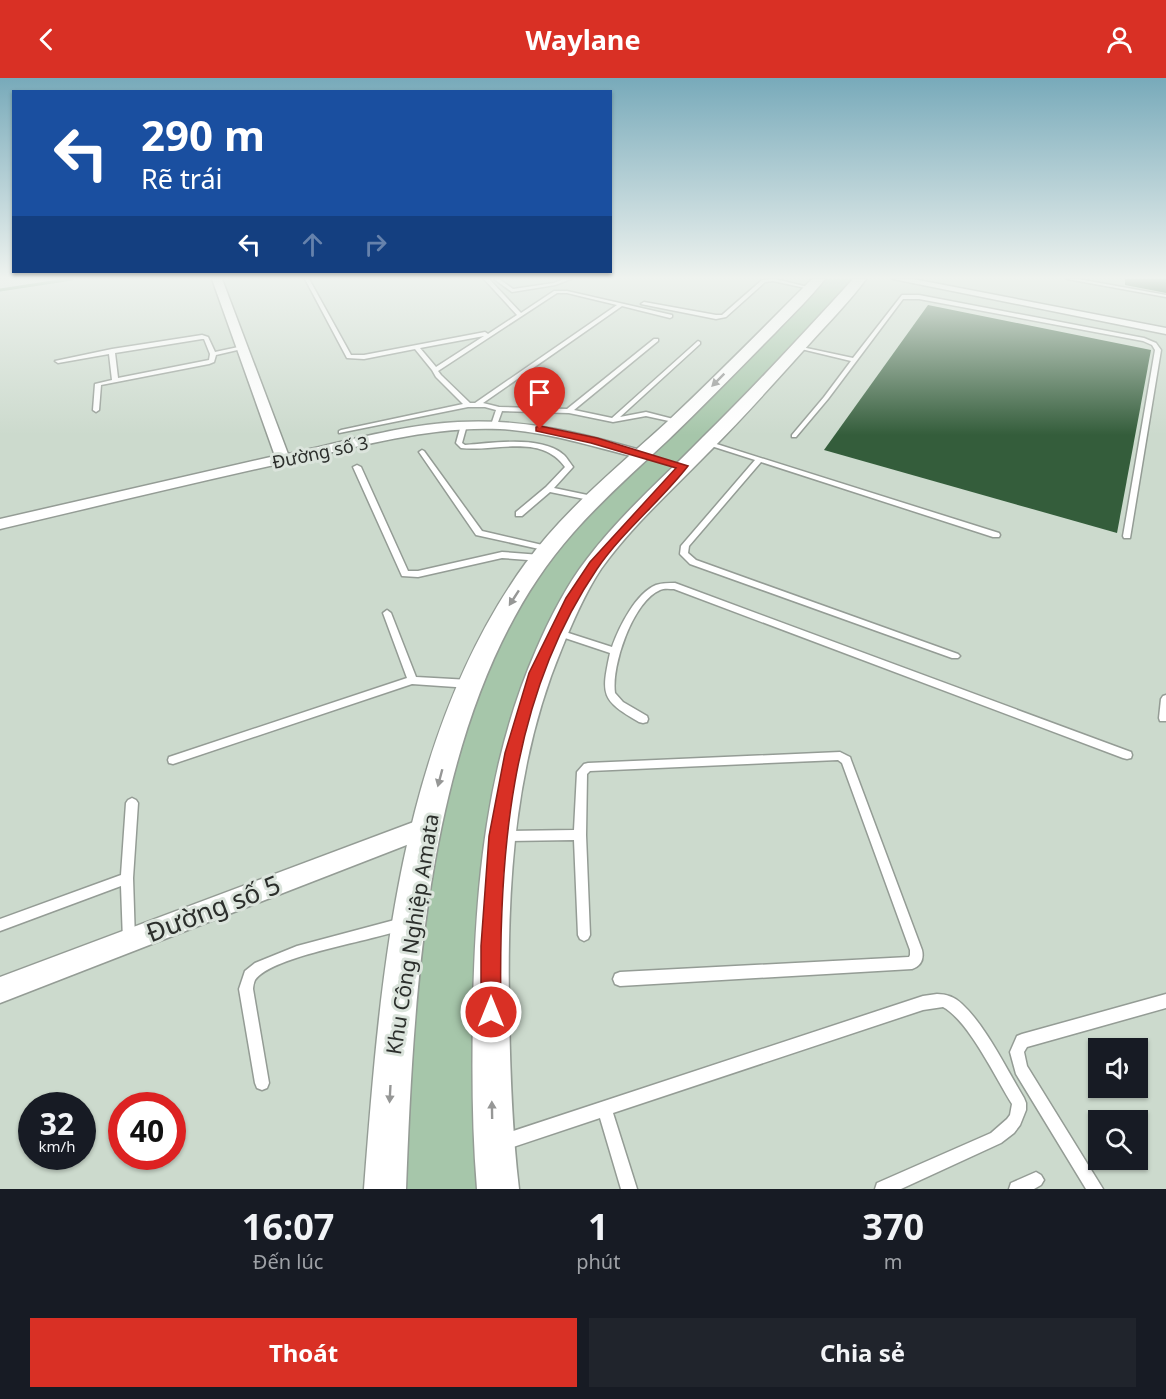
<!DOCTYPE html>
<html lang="vi">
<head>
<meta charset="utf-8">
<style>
  body { margin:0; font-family:"Noto Sans",sans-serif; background:#20242c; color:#f1f3f6; height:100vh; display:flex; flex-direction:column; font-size:22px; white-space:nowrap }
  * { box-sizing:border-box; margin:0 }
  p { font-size:20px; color:#9ea1a6 }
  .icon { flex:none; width:33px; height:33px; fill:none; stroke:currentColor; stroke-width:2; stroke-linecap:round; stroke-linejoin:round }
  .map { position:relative; height:1111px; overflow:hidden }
  .side { display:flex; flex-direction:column; background:#171b24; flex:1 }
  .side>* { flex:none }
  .top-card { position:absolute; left:12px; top:12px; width:600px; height:183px; border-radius:0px; box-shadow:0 2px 4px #0004; background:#1a4fa0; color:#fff; overflow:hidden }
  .tools { position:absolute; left:1088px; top:960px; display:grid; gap:12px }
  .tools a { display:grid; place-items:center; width:60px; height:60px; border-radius:0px; background:#171b24; box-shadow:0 2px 4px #0004; font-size:30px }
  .speed { position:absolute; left:18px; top:1014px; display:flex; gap:12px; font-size:30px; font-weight:700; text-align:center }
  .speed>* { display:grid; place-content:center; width:78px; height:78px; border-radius:50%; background:#171b24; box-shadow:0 2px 4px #0004; line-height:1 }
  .speed small { font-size:15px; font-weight:400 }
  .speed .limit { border:9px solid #d22; background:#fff; color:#111 }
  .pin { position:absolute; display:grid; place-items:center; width:51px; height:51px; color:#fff; margin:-62px -26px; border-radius:50% 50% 50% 0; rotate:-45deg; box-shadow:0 0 6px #0007 }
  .pin .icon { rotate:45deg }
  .me { position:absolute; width:66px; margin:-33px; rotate:0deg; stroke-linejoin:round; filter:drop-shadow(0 0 4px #0008) }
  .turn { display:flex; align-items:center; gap:21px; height:126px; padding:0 30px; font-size:27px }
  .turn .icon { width:78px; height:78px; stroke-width:2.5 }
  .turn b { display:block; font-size:42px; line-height:51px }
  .lanes { display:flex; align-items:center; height:57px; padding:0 30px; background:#0003; justify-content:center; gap:30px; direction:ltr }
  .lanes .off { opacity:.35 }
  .eta { display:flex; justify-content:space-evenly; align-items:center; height:102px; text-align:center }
  .eta b { font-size:36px; font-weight:700; line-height:42px }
  .action { display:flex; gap:12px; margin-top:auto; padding:12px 30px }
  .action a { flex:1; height:69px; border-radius:0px; background:#d93025; color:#fff; font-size:24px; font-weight:700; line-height:69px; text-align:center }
  .action a+a { background:#20242c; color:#f1f3f6 }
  header { display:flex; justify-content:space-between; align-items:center; height:78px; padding:0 30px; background:#d93025; color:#fff; font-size:27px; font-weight:700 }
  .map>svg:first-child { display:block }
  .built { fill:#ccdacd; fill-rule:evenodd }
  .green { fill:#a6c6aa }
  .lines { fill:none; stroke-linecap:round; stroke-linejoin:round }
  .stream { stroke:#709b76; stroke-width:3 }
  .building { fill:#345d3b }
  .lane-casing { stroke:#949c95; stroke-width:3 }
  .street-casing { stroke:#949c95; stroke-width:3 }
  .secondary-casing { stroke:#949c95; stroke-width:3 }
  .lane { fill:#fff; fill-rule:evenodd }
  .street { fill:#fff; fill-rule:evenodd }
  .secondary { fill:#fff; fill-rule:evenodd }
  .oneway { fill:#969796 }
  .route { fill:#d93025; stroke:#8d1f18; stroke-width:1.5 }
  .labels { text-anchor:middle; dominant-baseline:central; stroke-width:6; stroke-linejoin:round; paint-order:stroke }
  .far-street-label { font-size:18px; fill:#2c2f2c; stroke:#dbe4dc }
  .street-label { font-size:21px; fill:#2c2f2c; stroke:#dbe4dc }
  .near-street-label { font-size:26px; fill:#2c2f2c; stroke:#dbe4dc }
</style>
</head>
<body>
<header><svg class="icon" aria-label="back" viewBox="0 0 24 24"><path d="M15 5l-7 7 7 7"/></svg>Waylane<svg class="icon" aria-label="person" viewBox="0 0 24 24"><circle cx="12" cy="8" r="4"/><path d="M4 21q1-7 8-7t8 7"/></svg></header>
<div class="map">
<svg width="1166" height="1111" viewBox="0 0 1166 1111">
  <rect width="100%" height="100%" fill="#dbe4dc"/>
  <path class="built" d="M 72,201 L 1166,201 L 1166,1111 L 0,1111 L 0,212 ZM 1098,970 L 1137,970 L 1137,1010 L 1098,1010 ZM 32,1028 L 82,1028 L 82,1078 L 32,1078 ZM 122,1028 L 172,1028 L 172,1078 L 122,1078 ZM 1098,1042 L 1137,1042 L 1137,1082 L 1098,1082 Z"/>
  <g class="green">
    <polygon points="824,201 854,201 793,268 678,385 650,376"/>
    <polygon points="646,380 674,388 564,518 527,592 502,675 481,1111 402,1111 406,984 438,750 459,671 479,608 512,538 570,456"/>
  </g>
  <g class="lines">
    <polyline class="stream" points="0,212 72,201"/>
  </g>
  <g class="building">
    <polygon points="1125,201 1166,201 1166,215 1125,207"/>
    <polygon points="928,227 1151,272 1117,455 824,372"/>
  </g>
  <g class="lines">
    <g class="lane-casing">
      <g id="lane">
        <path d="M 305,201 L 309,201 L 351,277 L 364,277 L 485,254 L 488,256 L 517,237 L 484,201 L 489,201 L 521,235 L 554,213 L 567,213 L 672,237 L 672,239 L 670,240 L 622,228 L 483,325 L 499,329 L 567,331 L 654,261 L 658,261 L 658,263 L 574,332 L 612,340 L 698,263 L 700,264 L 700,266 L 620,339 L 646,334 L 681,343 L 678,345 L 646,338 L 613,344 L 569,335 L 502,333 L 497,347 L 494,349 L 491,347 L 496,332 L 485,329 L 468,329 L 339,355 L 339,353 L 341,352 L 463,326 L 436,299 L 432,292 L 415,271 L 364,281 L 347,280 ZM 557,215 L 567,215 L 617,227 L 475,325 L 470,325 L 441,297 L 438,293 ZM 484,258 L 436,289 L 420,270 Z"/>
        <polygon points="494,201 499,201 513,211 554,205 564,201 571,201 555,207 512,214"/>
        <polygon points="775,201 812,210 810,211 773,203 765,204 726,239 716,241 641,226 644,224 716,237 722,237 762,202"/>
        <polygon points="1067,201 1078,201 1166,217 1166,219"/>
        <polygon points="902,217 919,217 1144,260 1156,265 1161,272 1130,460 1124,460 1123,458 1155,272 1152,267 1143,263 919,221 903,221 828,321 796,359 792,359 792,357 824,319 851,283 797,270 797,268 853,280"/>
        <path d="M 202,257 L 208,259 L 215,274 L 243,268 L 246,270 L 216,277 L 214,284 L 209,286 L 101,307 L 99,332 L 96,334 L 93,332 L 95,306 L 112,302 L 109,276 L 58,285 L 55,283 L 112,271 ZM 202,261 L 204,261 L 210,276 L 209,282 L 118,300 L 115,275 Z"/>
        <path d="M 464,345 L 467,347 L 462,365 L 465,367 C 492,365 542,357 564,377 C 567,380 570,385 573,389 L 554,410 L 597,419 L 598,421 L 594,423 L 550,414 L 522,438 L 516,438 L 516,434 L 546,409 L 565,389 C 541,355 495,374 461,370 L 456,365 L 461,347 Z"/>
        <polygon points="707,363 999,455 1000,457 999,459 993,459 761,384 689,468 688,475 696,482 958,576 960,578 958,580 952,580 690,486 680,476 681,468 755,382 705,366 705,364"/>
        <polygon points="422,372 424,373 482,453 551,469 552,471 551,473 548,473 476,457 419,374"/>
        <polygon points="357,387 361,389 408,493 418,493 502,474 541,477 545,480 541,483 502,480 418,499 402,498 353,389"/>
        <path d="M 675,505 L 1131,674 L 1132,677 L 1131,680 L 1127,681 L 1123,680 L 674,511 C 670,511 664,510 660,512 C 633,523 611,588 615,615 L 623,624 L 647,638 L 648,641 L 647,644 L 643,645 L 639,644 C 601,622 601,617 610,575 L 553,556 L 552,554 L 556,551 L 612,569 C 619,549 636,515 656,507 C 662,505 669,505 675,505 Z"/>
        <polygon points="387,532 391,535 416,599 470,602 473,603 475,606 473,609 470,610 412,606 173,686 169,685 168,682 169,679 407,600 383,535"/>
        <polygon points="1166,617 1166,643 1160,643 1159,640 1161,621 1163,618"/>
        <path d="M 840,674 L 850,679 L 851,682 L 922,872 C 924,881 921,888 912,891 L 620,908 L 615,906 L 613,901 L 615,896 L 620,894 L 909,879 L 910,877 L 910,872 L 842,685 L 838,682 L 590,693 L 587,696 L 586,757 L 590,857 L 588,861 L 584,863 L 580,861 L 578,857 L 574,762 L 506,763 L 502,762 L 500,758 L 502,754 L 506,753 L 574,752 L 577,694 L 584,686 L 588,685 Z"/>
        <polygon points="132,720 136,722 138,725 133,800 135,863 133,867 129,869 125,867 123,863 121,808 0,853 0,841 121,797 126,725 128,722"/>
        <path d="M 402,840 L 406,842 L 408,846 L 406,850 C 375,863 273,877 255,902 C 254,904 253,909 253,911 L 269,1005 L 267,1010 L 262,1012 L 257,1010 L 255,1005 L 239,911 L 245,893 L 255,885 L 297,868 Z"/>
        <path d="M 937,916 C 946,916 955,919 962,926 C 986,948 1007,992 1024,1020 L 1026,1025 L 1026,1032 L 1020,1047 L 1014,1055 L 1001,1065 L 901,1111 L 875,1111 L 877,1105 L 991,1055 L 1007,1041 L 1010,1037 L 1012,1026 C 996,1001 969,943 943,929 L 923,932 L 613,1035 L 637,1111 L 621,1111 L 600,1040 L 504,1072 L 499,1069 L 496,1064 L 499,1059 L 504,1056 L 923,918 Z"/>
        <polygon points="1166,916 1166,930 1027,969 1024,974 1027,988 1103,1111 1086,1111 1016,996 1010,974 1017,958 1022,956"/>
        <polygon points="1036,1094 1041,1097 1044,1102 1041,1107 1034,1111 1009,1111 1011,1105"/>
      </g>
    </g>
    <g class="street-casing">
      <g id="street">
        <path d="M 212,201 L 222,201 L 288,376 C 344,364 401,347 458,344 C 523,340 585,356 647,374 L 649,377 L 642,381 C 594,369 549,354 500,351 C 434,348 370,366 306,380 C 204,402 102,427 0,451 L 0,441 L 275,378 Z"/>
        <polygon points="893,201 913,201 1166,250 1166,256"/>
        <polygon points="427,739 435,742 438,749 435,756 0,925 0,899"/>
      </g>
    </g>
    <g class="secondary-casing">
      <g id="secondary">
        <path d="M 812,201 L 825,201 C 810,220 792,237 775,255 C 739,291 704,328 667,363 C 635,393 602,422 573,455 C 428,618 414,903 406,1111 L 364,1111 C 380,901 398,662 525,486 C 565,431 619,388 668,343 C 717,297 764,249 812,201 Z"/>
        <path d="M 853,201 L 866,201 C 850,223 830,243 812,263 C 777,302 743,340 706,377 C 670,414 631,449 601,491 C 585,515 573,543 562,570 C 514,685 507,807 509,930 C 510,991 512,1051 519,1111 L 477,1111 C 472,1052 472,993 473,934 C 475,810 486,686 536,572 C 550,540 566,508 587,481 C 621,436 663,400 702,360 C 754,309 804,255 853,201 Z"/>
      </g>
    </g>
    <use href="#lane" class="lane"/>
    <use href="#street" class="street"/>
    <use href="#secondary" class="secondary"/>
  </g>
  <defs><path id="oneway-solid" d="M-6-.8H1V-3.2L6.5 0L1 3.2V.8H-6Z" transform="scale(1.5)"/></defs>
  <g class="oneway">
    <use href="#oneway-solid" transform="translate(718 302) rotate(135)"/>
    <use href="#oneway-solid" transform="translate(514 520) rotate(123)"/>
    <use href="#oneway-solid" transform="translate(440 700) rotate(105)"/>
    <use href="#oneway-solid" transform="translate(390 1016) rotate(93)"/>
    <use href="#oneway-solid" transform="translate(492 1032) rotate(-91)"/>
  </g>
  <linearGradient id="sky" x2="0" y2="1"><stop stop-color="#78aaba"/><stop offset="0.56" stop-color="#eff3ef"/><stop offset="1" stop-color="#eff3ef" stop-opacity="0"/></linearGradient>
  <rect width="1166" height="357" fill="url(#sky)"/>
  <path class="route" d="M 540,348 L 597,360 L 688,388 C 660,424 623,453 597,491 C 509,620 498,783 501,934 L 498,942 L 491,945 L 484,942 L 481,934 L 481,868 L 489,758 L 505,675 L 529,595 L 566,520 L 590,484 L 676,390 L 591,365 L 536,353 L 536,349 Z"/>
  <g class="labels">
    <g class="far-street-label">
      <text transform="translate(320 374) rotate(-12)">Đường số 3</text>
    </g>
    <g class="street-label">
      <text transform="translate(412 856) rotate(-81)">Khu Công Nghiệp Amata</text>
    </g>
    <g class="near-street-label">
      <text transform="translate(213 830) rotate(-21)">Đường số 5</text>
    </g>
  </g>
</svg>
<div class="tools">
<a><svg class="icon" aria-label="sound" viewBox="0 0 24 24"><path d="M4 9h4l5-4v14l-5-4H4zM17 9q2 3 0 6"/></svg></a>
<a><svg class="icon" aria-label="search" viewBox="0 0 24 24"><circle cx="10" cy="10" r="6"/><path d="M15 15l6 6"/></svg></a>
</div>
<div class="speed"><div>32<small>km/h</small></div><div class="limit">40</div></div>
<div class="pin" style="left:540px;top:351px;background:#d93025"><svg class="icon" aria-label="arrive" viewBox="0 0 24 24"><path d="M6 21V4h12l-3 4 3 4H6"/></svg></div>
<svg class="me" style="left:491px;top:934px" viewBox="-20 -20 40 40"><circle r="17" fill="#d93025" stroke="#fff" stroke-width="3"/><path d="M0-11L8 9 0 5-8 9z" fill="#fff"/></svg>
<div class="top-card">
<div class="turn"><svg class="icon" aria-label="left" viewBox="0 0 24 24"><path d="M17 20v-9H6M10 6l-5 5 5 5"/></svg><div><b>290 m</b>Rẽ trái</div></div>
<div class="lanes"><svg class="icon" aria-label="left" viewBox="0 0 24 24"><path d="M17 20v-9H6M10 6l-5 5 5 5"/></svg><svg class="icon off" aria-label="ahead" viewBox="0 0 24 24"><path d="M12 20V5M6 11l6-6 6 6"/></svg><svg class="icon off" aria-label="right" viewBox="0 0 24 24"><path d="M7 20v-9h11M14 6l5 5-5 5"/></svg></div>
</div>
</div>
<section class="side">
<div class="eta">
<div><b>16:07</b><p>Đến lúc</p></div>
<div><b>1</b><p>phút</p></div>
<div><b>370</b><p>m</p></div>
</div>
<div class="action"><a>Thoát</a><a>Chia sẻ</a></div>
</section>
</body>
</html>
